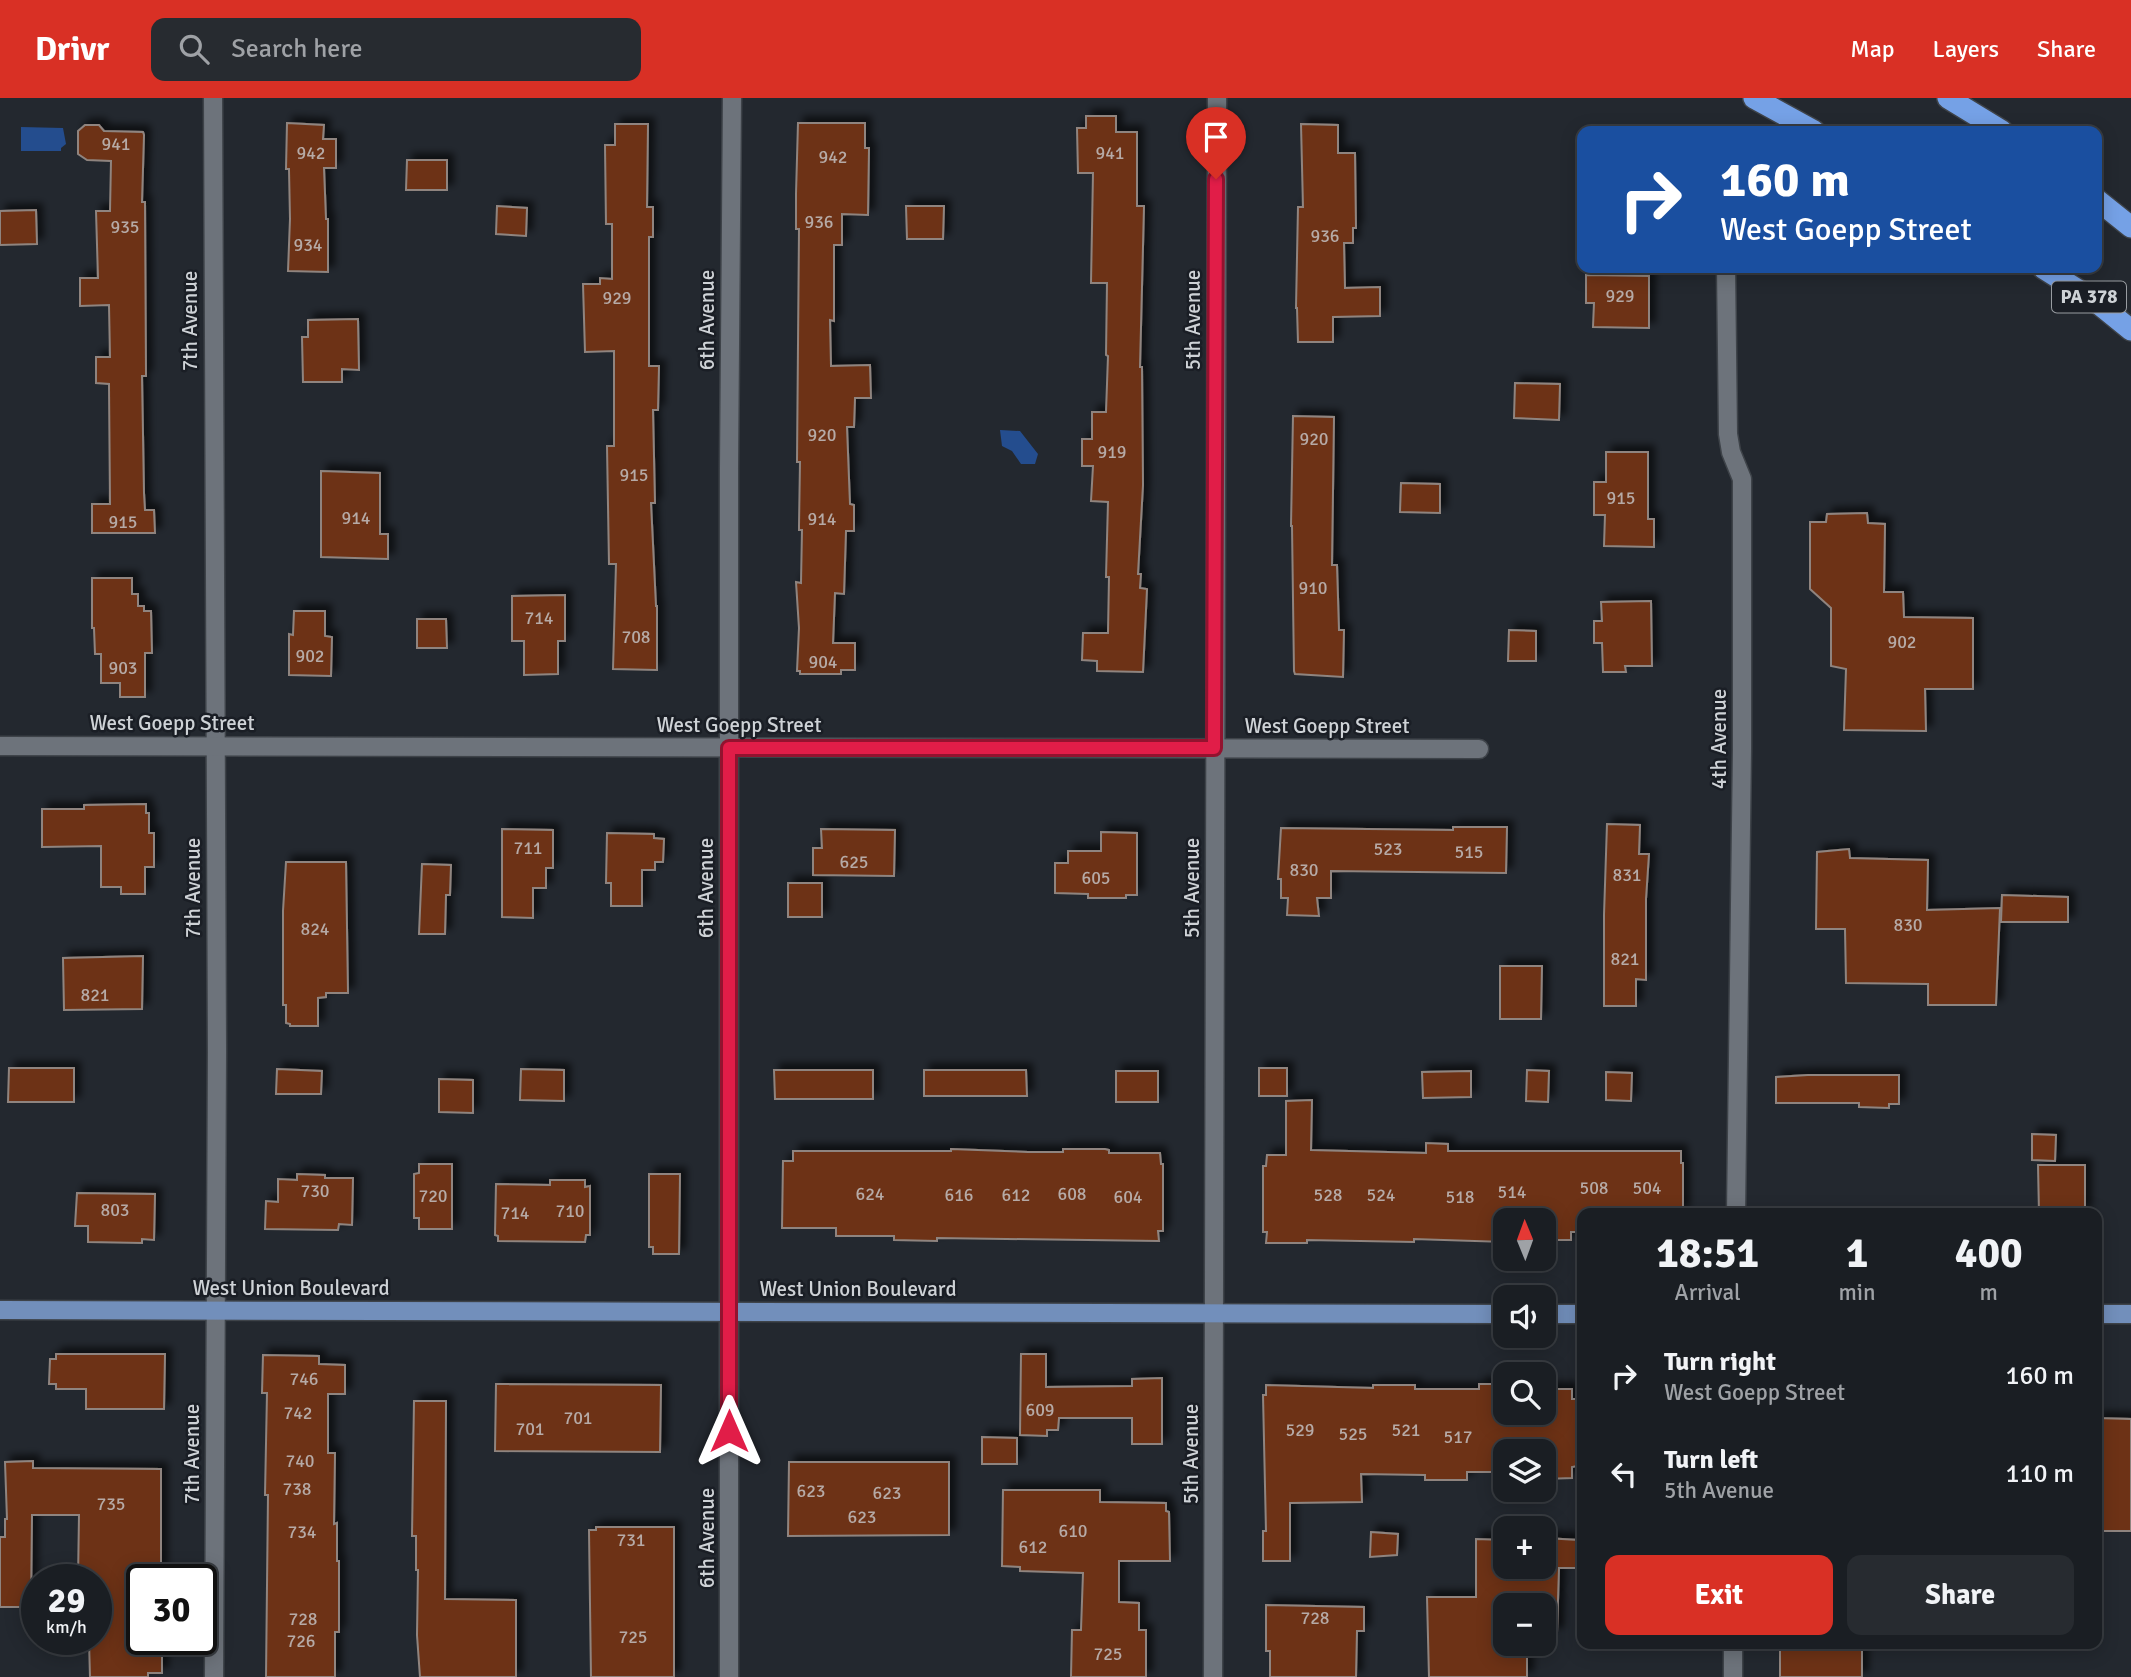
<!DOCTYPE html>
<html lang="en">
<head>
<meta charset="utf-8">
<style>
  body { margin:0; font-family:Signika,sans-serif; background:#272b30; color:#f1f3f6; height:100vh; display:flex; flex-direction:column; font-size:26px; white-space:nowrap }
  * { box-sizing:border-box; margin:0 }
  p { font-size:23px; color:#9fa2a6 }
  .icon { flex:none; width:38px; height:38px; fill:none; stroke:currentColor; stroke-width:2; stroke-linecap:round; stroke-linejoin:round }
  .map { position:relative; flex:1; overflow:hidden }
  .panel { position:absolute; left:1577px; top:1110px; width:525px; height:441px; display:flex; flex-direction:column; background:#1a1e23; border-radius:14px; box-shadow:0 4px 18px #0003,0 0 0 2px #383c41 }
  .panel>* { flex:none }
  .banner { position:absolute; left:1577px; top:28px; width:525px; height:147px; border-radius:14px; box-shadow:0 4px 18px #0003,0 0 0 2px #383c41; background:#1a4fa0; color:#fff; overflow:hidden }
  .needle { width:46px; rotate:359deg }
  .buttons { position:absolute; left:1493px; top:1110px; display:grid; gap:14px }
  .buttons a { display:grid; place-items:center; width:63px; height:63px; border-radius:14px; background:#1a1e23; box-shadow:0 4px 18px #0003,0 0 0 2px #383c41; font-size:35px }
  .speed { position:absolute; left:21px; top:1466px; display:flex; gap:14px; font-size:35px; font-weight:700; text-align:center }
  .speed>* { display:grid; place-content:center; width:91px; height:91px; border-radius:50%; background:#1a1e23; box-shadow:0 4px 18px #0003,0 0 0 2px #383c41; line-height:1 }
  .speed small { font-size:18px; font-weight:400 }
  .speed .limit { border:4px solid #111; border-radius:10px; background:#fff; color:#111 }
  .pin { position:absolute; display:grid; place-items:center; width:60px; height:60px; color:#fff; margin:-72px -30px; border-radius:50% 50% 50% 0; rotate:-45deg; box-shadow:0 0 7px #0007 }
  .pin .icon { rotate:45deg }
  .me { position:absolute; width:77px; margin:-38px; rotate:0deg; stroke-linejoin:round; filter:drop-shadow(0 0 5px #0008) }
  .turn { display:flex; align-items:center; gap:24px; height:147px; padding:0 28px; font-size:32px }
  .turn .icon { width:91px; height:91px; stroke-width:2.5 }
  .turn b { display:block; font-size:49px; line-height:60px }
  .eta { display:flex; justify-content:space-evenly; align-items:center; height:119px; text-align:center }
  .eta b { font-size:42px; font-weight:800; line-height:49px }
  .button { display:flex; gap:14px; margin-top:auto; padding:14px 28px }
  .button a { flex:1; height:80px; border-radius:14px; background:#d93025; color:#fff; font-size:28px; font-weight:800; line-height:80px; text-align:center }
  .button a+a { background:#272b30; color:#f1f3f6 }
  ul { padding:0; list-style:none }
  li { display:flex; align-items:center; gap:21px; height:98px; padding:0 28px }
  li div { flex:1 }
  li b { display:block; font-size:26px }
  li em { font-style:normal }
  header { display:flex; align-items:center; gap:42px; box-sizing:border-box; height:98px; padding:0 35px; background:#d93025; color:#fff }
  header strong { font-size:33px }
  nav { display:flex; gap:38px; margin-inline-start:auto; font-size:24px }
  .search { width:490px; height:63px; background:#272b30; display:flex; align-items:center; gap:18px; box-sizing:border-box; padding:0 24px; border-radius:14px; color:#9fa2a6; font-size:26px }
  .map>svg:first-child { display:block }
  .water { fill:#244d8e }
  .building { fill:#6d3215; stroke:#8f847f; stroke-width:2; filter:url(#shadow) }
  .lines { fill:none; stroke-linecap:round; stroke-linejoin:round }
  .minor-casing { stroke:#3e4349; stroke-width:21 }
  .major-casing { stroke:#3e4349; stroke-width:21 }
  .highway-casing { stroke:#3e4349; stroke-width:24 }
  .minor { stroke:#6d737b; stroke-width:18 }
  .major { stroke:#728fbb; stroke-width:18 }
  .highway { stroke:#75a1e6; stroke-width:21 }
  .route-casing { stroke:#92132f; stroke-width:18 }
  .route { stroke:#e11d48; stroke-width:12 }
  .labels { text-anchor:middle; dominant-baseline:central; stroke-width:5; stroke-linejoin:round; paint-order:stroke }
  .number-label { font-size:18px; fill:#b6aaa6 }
  .shield { fill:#1a1e25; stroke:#989ca1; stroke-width:2 }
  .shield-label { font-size:19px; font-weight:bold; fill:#ced2d6 }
  .street-label { font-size:21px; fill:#ced2d6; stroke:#1a1e25 }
</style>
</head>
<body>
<header>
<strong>Drivr</strong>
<div class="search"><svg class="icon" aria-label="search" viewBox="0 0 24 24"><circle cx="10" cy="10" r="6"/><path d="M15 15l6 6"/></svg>Search here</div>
<nav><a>Map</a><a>Layers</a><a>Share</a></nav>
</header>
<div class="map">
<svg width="2131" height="1579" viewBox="0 0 2131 1579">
  <defs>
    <filter id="shadow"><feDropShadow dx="6" dy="-6" stdDeviation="3.5" flood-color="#0009"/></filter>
  </defs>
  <rect width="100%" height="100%" fill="#23282f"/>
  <g class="water">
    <polygon points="21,29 63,30 66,46 61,50 61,53 21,53"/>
    <polygon points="1000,332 1020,333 1038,356 1035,366 1021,366 1012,353 1002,348"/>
  </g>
  <g class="building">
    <polygon points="1086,18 1116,18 1116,34 1137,34 1137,108 1144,108 1140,269 1142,269 1143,387 1138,476 1141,476 1140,490 1147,491 1143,574 1097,573 1097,563 1082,562 1083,535 1108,535 1109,479 1106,479 1108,404 1091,403 1093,368 1082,368 1082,341 1092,341 1092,314 1106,314 1108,258 1106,257 1107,185 1091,185 1093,75 1078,75 1077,30 1086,30"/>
    <polygon points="287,25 324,27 323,41 336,41 336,70 324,70 326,121 328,121 328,174 288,173 290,121 289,71 286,71"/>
    <polygon points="798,25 865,25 865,50 869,50 868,117 842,116 842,147 834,147 834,223 830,222 831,268 870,267 871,300 855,300 854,329 847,329 850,406 854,407 854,433 846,433 844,496 835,495 833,545 855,545 855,572 841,572 841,576 800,576 800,573 797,573 799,530 796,484 801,485 802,432 799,432 799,428 800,364 797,364 799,131 796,131 796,96"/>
    <polygon points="615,26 648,26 647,109 653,109 653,139 649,139 649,268 659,268 658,312 653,312 655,405 651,405 656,508 657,508 657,572 613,571 616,466 609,466 607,348 614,348 614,253 585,254 583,186 600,186 600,180 612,181 612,126 606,126 605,47 615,47"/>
    <polygon points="1301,26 1338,27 1338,55 1355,55 1356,130 1353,130 1353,145 1344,145 1345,190 1380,189 1380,218 1333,219 1333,244 1298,244 1297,210 1296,210 1298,109 1303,109"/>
    <polygon points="85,27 99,27 104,33 143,34 144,37 142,104 145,104 146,278 142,278 144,395 145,412 154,412 155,435 92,435 92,406 110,406 109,286 96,285 96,259 110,259 109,207 80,208 80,180 98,180 96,113 110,113 111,63 87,62 78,56 78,33"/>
    <polygon points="407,62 447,62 447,92 406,92"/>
    <polygon points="497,108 527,110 526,138 496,136"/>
    <polygon points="906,108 944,108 943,141 907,141"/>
    <polygon points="36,112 37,146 0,147 0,113"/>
    <polygon points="1586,177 1649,178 1649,230 1593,229 1594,205 1586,205"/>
    <polygon points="358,221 359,272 342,271 342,284 303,284 302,239 308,239 308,222"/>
    <polygon points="1515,285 1560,286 1559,322 1514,320"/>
    <polygon points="1293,318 1334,319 1332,467 1337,467 1339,532 1344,532 1343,579 1295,576 1294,573 1292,428 1291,428"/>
    <polygon points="1606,354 1648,354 1648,421 1654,421 1654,449 1604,448 1605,417 1594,417 1594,384 1606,384"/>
    <polygon points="321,373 380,375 380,436 388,436 388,461 321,459"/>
    <polygon points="1401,385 1440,386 1440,415 1400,414"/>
    <polygon points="1867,415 1868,425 1885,426 1884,494 1903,494 1904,519 1973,520 1973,591 1925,591 1926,633 1844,632 1846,571 1831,568 1831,510 1810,491 1810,424 1826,424 1827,416"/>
    <polygon points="92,480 132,480 132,496 138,496 138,508 144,508 144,513 151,513 152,555 145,555 145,599 120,599 120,585 101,585 101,556 95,556 94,530 92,530"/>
    <polygon points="565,497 565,543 558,543 558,576 524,577 524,543 512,543 512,498"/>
    <polygon points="1651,503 1652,568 1625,568 1626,574 1603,574 1602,545 1594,545 1594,523 1602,523 1601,504"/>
    <polygon points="294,513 325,513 325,538 332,539 331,578 289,577 289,536 293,537"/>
    <polygon points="417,521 446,521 447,550 417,550"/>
    <polygon points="1509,532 1536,533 1536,563 1508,563"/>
    <polygon points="146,706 146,715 149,715 149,735 154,735 154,769 145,769 145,796 121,796 121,789 101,789 101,748 42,749 42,711 84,711 84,707"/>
    <polygon points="1607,726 1640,727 1639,756 1649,756 1646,801 1646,882 1636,881 1636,908 1604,908 1604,817"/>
    <polygon points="1453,729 1507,729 1506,775 1331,773 1331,800 1317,800 1319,818 1287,817 1288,800 1281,800 1281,781 1278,781 1281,730 1453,732"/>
    <polygon points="502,731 553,732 553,770 546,770 546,790 533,790 533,820 502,819"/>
    <polygon points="821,731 895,732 894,778 813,777 813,750 822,750"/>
    <polygon points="1101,734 1137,735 1137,797 1126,797 1126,800 1088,800 1088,796 1055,795 1055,765 1068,765 1068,753 1101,753"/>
    <polygon points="607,735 654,736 654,740 664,741 663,764 655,764 655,772 642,772 642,808 611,808 611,785 606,785"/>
    <polygon points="1849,751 1850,760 1928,762 1927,812 2000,810 1996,907 1928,907 1928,886 1846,885 1845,831 1816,831 1817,754"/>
    <polygon points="286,764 346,764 348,895 326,895 326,899 318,900 318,928 290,928 290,926 286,925 286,907 283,907 283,813"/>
    <polygon points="422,766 451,767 450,797 446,797 445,836 419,836"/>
    <rect x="788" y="785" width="34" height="34"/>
    <polygon points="2002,797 2068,799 2068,824 2001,824"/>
    <polygon points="143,858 142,911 64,912 63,860"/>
    <polygon points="1500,868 1542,868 1541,921 1500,921"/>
    <polygon points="9,970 74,970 74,1004 8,1004"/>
    <rect x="1259" y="970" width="28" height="28"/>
    <polygon points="277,971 322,973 321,996 276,996"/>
    <polygon points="521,971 564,972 564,1003 520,1002"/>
    <polygon points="774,972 873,972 873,1001 775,1001"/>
    <polygon points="924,972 1026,972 1027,998 924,998"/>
    <polygon points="1527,972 1549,973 1548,1004 1526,1003"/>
    <rect x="1116" y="973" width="42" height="31"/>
    <polygon points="1471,973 1471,999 1423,1000 1422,974"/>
    <polygon points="1606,974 1632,975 1631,1003 1606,1002"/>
    <polygon points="1808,977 1899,977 1899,1006 1889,1006 1889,1010 1859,1009 1859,1005 1776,1005 1776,979"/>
    <polygon points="439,981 473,982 473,1015 439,1014"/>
    <polygon points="1312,1002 1311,1052 1426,1055 1426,1045 1448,1046 1448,1053 1681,1053 1681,1065 1683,1065 1683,1115 1582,1115 1582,1134 1571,1134 1571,1142 1544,1142 1544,1122 1505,1122 1505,1144 1414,1141 1414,1144 1307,1142 1307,1145 1266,1145 1267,1134 1263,1134 1263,1068 1266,1068 1267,1057 1286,1057 1286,1003"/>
    <polygon points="2032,1036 2056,1037 2055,1063 2032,1062"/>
    <polygon points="951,1051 1028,1054 1063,1054 1063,1051 1105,1051 1109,1052 1109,1055 1160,1055 1161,1066 1163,1066 1163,1133 1158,1133 1159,1143 937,1140 937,1143 894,1142 894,1138 836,1138 836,1130 782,1130 783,1063 793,1063 793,1053 951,1053"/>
    <polygon points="419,1066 452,1066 452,1131 419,1131 419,1120 414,1120 414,1076 419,1075"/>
    <polygon points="2038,1067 2085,1067 2085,1115 2039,1115"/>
    <polygon points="297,1076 325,1077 325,1080 353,1080 352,1127 339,1126 338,1132 265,1131 266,1103 278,1104 278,1081 297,1082"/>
    <polygon points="649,1076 680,1076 679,1156 653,1156 653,1149 649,1149"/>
    <polygon points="550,1082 585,1082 585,1089 590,1088 590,1137 586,1137 585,1144 498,1143 498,1138 495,1137 496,1086 550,1087"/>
    <polygon points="77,1095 155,1096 154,1142 142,1141 142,1145 88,1144 88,1128 75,1128"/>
    <polygon points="56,1256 165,1256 164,1311 86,1311 86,1291 56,1291 56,1286 49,1286 50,1261 56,1261"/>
    <polygon points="1021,1256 1046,1256 1046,1289 1132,1288 1132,1281 1162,1280 1162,1346 1132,1346 1132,1320 1059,1320 1058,1332 1047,1332 1047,1338 1020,1337"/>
    <polygon points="263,1257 319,1258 319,1266 345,1267 345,1296 328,1296 328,1355 335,1355 334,1426 337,1425 337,1463 339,1463 339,1534 335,1534 335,1579 266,1579 268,1397 265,1397 267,1295 262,1295"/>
    <polygon points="496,1286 661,1287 660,1354 495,1353"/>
    <polygon points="1479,1286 1505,1286 1505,1314 1544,1314 1544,1291 1572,1291 1572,1301 1582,1301 1582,1367 1572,1369 1572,1380 1544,1381 1544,1353 1505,1353 1505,1374 1467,1374 1467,1382 1425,1382 1425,1377 1361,1376 1362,1404 1290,1405 1290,1463 1263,1463 1263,1433 1266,1433 1263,1297 1266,1297 1266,1287 1373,1290 1373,1287 1415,1287 1415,1291 1479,1291"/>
    <polygon points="414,1303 446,1303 445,1501 516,1502 516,1579 420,1579 417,1537 418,1472 416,1472 416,1438 412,1438"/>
    <polygon points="2096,1320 2131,1321 2131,1433 2096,1433"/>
    <polygon points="982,1339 1017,1340 1017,1366 982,1366"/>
    <polygon points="33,1363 33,1370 161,1371 161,1482 142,1482 142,1542 162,1542 162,1575 148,1575 148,1579 90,1579 89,1542 96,1542 96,1482 78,1482 79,1417 32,1417 31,1509 0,1509 0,1439 5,1439 5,1421 7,1421 5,1364"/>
    <polygon points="789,1364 949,1364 949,1437 788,1438"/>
    <polygon points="1003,1392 1100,1392 1100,1404 1166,1405 1166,1413 1169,1414 1170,1463 1119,1463 1119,1504 1139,1505 1139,1532 1146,1532 1146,1579 1071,1579 1072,1532 1081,1532 1083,1475 1020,1473 1020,1469 1002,1468"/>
    <polygon points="596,1429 674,1429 674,1579 591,1579 589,1432 596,1432"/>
    <polygon points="1371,1434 1398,1436 1397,1457 1370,1459"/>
    <polygon points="1544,1440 1579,1442 1578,1470 1559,1470 1557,1535 1544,1535 1544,1507 1505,1507 1505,1545 1527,1545 1527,1579 1429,1579 1427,1499 1476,1499 1476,1441 1505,1442 1505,1468 1544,1468"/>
    <polygon points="1266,1507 1364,1509 1364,1533 1357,1533 1356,1579 1270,1579 1270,1553 1266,1553"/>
    <rect x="1780" y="1545" width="82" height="34"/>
  </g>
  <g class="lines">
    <g class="minor-casing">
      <g id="minor">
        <polyline points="213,0 217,953 214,1579"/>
        <polyline points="1726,170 1728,336 1731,354 1742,381 1742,651 1736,1115"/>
        <polyline points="0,648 1479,651"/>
        <polyline points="729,1579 729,371 732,0"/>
        <polyline points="1213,1579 1217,0"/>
        <polyline points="1733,1579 1733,1545"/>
      </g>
    </g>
    <g class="major-casing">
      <g id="major">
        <polyline points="0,1212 1505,1216"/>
        <polyline points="1544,1216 1582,1216"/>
        <polyline points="2096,1216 2131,1216"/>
      </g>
    </g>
    <g class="highway-casing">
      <g id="highway">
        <polyline points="1754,0 1814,33"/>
        <polyline points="1948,0 2002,33"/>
        <polyline points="2096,101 2131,129"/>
        <polyline points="2043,170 2094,202 2131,232"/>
      </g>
    </g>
    <use href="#minor" class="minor"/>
    <use href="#major" class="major"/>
    <use href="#highway" class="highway"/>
  </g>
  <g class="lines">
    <g class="route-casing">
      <polyline id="route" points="729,1333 729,650 1214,650 1216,81"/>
    </g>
    <use href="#route" class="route"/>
  </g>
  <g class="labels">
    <g class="number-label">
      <text x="116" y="46">941</text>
      <text x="311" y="55">942</text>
      <text x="1110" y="55">941</text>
      <text x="833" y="59">942</text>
      <text x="819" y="124">936</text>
      <text x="125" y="129">935</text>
      <text x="1325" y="138">936</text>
      <text x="308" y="147">934</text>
      <text x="1620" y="198">929</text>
      <text x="617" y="200">929</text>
      <text x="822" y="337">920</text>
      <text x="1314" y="341">920</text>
      <text x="1112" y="354">919</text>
      <text x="634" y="377">915</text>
      <text x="1621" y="400">915</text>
      <text x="356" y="420">914</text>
      <text x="822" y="421">914</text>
      <text x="123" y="424">915</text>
      <text x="1313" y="490">910</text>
      <text x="539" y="520">714</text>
      <text x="636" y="539">708</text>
      <text x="1902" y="544">902</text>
      <text x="310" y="558">902</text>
      <text x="823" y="564">904</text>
      <text x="123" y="570">903</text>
      <text x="528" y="750">711</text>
      <text x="1388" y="751">523</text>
      <text x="1469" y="754">515</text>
      <text x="854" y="764">625</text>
      <text x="1304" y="772">830</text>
      <text x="1627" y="777">831</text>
      <text x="1096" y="780">605</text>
      <text x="1908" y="827">830</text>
      <text x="315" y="831">824</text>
      <text x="1625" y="861">821</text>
      <text x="95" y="897">821</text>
      <text x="1594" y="1090">508</text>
      <text x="1647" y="1090">504</text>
      <text x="315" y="1093">730</text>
      <text x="1512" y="1094">514</text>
      <text x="870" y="1096">624</text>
      <text x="1072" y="1096">608</text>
      <text x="959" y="1097">616</text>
      <text x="1016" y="1097">612</text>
      <text x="1328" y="1097">528</text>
      <text x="1381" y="1097">524</text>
      <text x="433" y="1098">720</text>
      <text x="1128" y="1099">604</text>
      <text x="1460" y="1099">518</text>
      <text x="115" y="1112">803</text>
      <text x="570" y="1113">710</text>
      <text x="515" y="1115">714</text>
      <text x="304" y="1281">746</text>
      <text x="1040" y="1312">609</text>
      <text x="298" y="1315">742</text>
      <text x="578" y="1320">701</text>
      <text x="530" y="1331">701</text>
      <text x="1300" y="1332">529</text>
      <text x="1406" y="1332">521</text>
      <text x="1353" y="1336">525</text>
      <text x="1458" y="1339">517</text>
      <text x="300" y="1363">740</text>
      <text x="297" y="1391">738</text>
      <text x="811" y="1393">623</text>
      <text x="887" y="1395">623</text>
      <text x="111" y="1406">735</text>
      <text x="862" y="1419">623</text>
      <text x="1073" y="1433">610</text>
      <text x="302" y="1434">734</text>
      <text x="631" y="1442">731</text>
      <text x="1033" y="1449">612</text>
      <text x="1315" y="1520">728</text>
      <text x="303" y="1521">728</text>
      <text x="633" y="1539">725</text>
      <text x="301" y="1543">726</text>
      <text x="1108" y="1556">725</text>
    </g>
    <rect class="shield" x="2052" y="183.5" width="74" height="31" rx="5"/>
    <g class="shield-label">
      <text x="2089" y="199">PA 378</text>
    </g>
    <g class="street-label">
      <text transform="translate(707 222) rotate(-90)">6th Avenue</text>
      <text transform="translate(1193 222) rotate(-90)">5th Avenue</text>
      <text transform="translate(190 223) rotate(-90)">7th Avenue</text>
      <text x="172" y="625">West Goepp Street</text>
      <text x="739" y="627">West Goepp Street</text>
      <text x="1327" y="628">West Goepp Street</text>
      <text transform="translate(1719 641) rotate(-90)">4th Avenue</text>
      <text transform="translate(193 790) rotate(-90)">7th Avenue</text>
      <text transform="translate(706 790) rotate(-90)">6th Avenue</text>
      <text transform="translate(1192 790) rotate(-90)">5th Avenue</text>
      <text x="291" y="1190">West Union Boulevard</text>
      <text x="858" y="1191">West Union Boulevard</text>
      <text transform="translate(192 1356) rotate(-90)">7th Avenue</text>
      <text transform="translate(1191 1356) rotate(-90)">5th Avenue</text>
      <text transform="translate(707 1440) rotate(-90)">6th Avenue</text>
    </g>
  </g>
</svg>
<div class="buttons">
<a><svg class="needle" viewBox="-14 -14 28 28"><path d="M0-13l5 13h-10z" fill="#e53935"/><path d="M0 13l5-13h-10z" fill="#9fa2a6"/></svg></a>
<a><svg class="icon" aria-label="sound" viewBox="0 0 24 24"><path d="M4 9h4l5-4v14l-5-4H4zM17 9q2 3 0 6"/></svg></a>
<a><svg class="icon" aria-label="search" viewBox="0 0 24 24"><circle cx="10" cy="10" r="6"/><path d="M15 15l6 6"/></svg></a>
<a><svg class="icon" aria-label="layers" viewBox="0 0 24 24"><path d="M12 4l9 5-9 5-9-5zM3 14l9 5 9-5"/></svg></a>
<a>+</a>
<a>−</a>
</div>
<div class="speed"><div>29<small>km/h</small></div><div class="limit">30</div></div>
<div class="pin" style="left:1216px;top:81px;background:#d93025"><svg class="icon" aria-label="arrive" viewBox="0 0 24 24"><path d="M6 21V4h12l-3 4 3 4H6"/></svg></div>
<svg class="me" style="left:729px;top:1333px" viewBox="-20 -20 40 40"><path d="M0-17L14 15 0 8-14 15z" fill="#e11d48" stroke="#fff" stroke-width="4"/></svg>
<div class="banner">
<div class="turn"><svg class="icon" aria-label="right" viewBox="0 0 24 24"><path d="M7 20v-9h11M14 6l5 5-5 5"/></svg><div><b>160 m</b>West Goepp Street</div></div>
</div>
<section class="panel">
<div class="eta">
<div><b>18:51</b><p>Arrival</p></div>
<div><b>1</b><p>min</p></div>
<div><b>400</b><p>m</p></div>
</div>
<ul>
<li><svg class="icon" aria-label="right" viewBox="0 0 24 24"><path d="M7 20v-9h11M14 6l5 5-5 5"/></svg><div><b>Turn right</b><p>West Goepp Street</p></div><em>160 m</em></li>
<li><svg class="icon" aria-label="left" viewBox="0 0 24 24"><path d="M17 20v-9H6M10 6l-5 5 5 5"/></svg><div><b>Turn left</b><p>5th Avenue</p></div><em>110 m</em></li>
</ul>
<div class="button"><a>Exit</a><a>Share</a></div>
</section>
</div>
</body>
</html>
